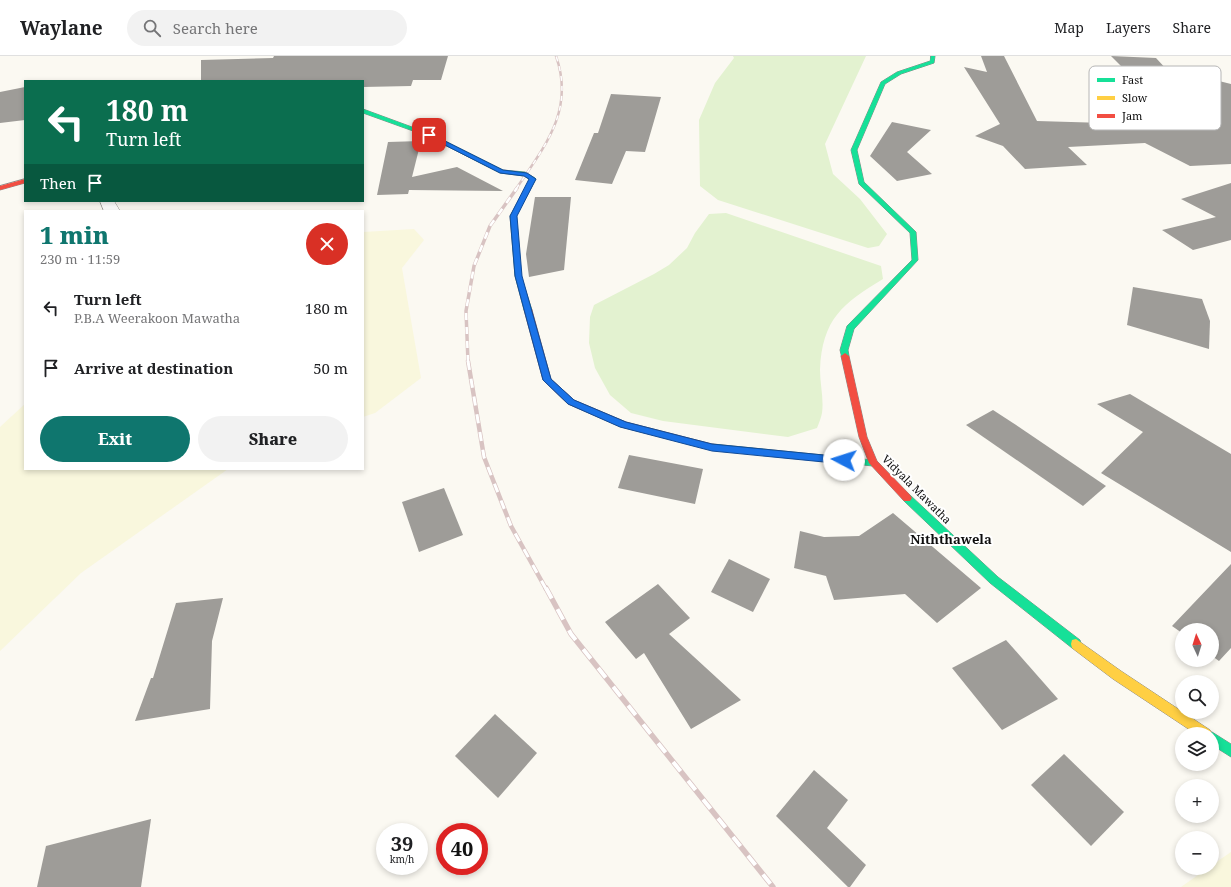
<!DOCTYPE html>
<html lang="en">
<head>
<meta charset="utf-8">
<style>
  body { margin:0; font-family:"Noto Serif",serif; background:#f2f2f2; color:#202124; height:100vh; display:flex; flex-direction:column; font-size:15px; white-space:nowrap }
  * { box-sizing:border-box; margin:0 }
  p { font-size:13px; color:#757577 }
  .icon { flex:none; width:22px; height:22px; fill:none; stroke:currentColor; stroke-width:2; stroke-linecap:round; stroke-linejoin:round }
  .map { position:relative; flex:1; overflow:hidden }
  .sheet { position:absolute; left:24px; top:154px; width:340px; height:260px; display:flex; flex-direction:column; background:#fff; border-radius:0px; box-shadow:0 2px 6px #0003 }
  .sheet>* { flex:none }
  .banner { position:absolute; left:24px; top:24px; width:340px; height:122px; border-radius:0px; box-shadow:0 2px 6px #0003; background:#0b6e4f; color:#fff; overflow:hidden }
  .needle { width:26px; rotate:356deg }
  .controls { position:absolute; left:1175px; top:567px; display:grid; gap:8px }
  .controls a { display:grid; place-items:center; width:44px; height:44px; border-radius:50%; background:#fff; box-shadow:0 2px 6px #0003; font-size:20px }
  .speed { position:absolute; left:376px; top:767px; display:flex; gap:8px; font-size:20px; font-weight:700; text-align:center }
  .speed>* { display:grid; place-content:center; width:52px; height:52px; border-radius:50%; background:#fff; box-shadow:0 2px 6px #0003; line-height:1 }
  .speed small { font-size:10px; font-weight:400 }
  .speed .limit { border:6px solid #d22; background:#fff; color:#111 }
  .pin { position:absolute; display:grid; place-items:center; width:34px; height:34px; color:#fff; margin:-17px; border-radius:8px; box-shadow:0 2px 6px #0006 }
  .me { position:absolute; width:44px; margin:-22px; rotate:275deg; stroke-linejoin:round; filter:drop-shadow(0 0 3px #0008) }
  .turn { display:flex; align-items:center; gap:14px; height:84px; padding:0 16px; font-size:18px }
  .turn .icon { width:52px; height:52px; stroke-width:2.5 }
  .turn b { display:block; font-size:28px; line-height:34px }
  .then { display:flex; align-items:center; height:38px; padding:0 16px; background:#0003; gap:8px; font-size:15px }
  .round { display:grid; place-items:center; flex:none; width:42px; height:42px; border-radius:21px; background:#f2f2f2 }
  .headline { display:flex; align-items:center; justify-content:space-between; height:68px; padding:0 16px }
  h1 { font-size:24px; font-weight:800; line-height:30px; color:#0f766e }
  .button { display:flex; gap:8px; margin-top:auto; padding:8px 16px }
  .button a { flex:1; height:46px; border-radius:24px; background:#0f766e; color:#fff; font-size:16px; font-weight:800; line-height:46px; text-align:center }
  .button a+a { background:#f2f2f2; color:#202124 }
  ul { padding:0; list-style:none }
  li { display:flex; align-items:center; gap:12px; height:60px; padding:0 16px }
  li div { flex:1 }
  li b { display:block; font-size:15px }
  li em { font-style:normal }
  header { display:flex; align-items:center; gap:24px; box-sizing:border-box; height:56px; padding:0 20px; background:#fff; border-bottom:1px solid #e0e0e0 }
  header strong { font-size:19px }
  nav { display:flex; gap:22px; margin-inline-start:auto; font-size:14px }
  .search { width:280px; height:36px; background:#f2f2f2; display:flex; align-items:center; gap:10px; box-sizing:border-box; padding:0 14px; border-radius:22px; color:#757577; font-size:15px }
  .map>svg:first-child { display:block }
  .farmland { fill:#f9f7dd }
  .green { fill:#e3f2d0 }
  .building { fill:#9e9c98 }
  .lines { fill:none; stroke-linecap:round; stroke-linejoin:round }
  .street-casing { stroke:#949390; stroke-width:1 }
  .fast-casing { stroke:#8b8a87; stroke-width:1 }
  .slow-casing { stroke:#8b8a87; stroke-width:1 }
  .jam-casing { stroke:#8b8a87; stroke-width:1 }
  .street { fill:#fefefd; fill-rule:evenodd }
  .fast { fill:#16e098; fill-rule:evenodd }
  .slow { fill:#ffcf43; fill-rule:evenodd }
  .jam { fill:#f24e42; fill-rule:evenodd }
  .rail-far3-casing { stroke:#d8c3c2; stroke-width:2.5 }
  .rail-far2-casing { stroke:#d8c3c2; stroke-width:3.5 }
  .rail-far1-casing { stroke:#d8c3c2; stroke-width:4.5 }
  .rail-casing { stroke:#d8c3c2; stroke-width:5.5 }
  .rail-far3 { stroke:#fff; stroke-width:1.5; stroke-dasharray:5; stroke-linecap:butt }
  .rail-far2 { stroke:#fff; stroke-width:2.5; stroke-dasharray:7; stroke-linecap:butt }
  .rail-far1 { stroke:#fff; stroke-width:3; stroke-dasharray:9; stroke-linecap:butt }
  .rail { stroke:#fff; stroke-width:4; stroke-dasharray:12; stroke-linecap:butt }
  .route { fill:#1a73e8; stroke:#114b97 }
  .labels { text-anchor:middle; dominant-baseline:central; stroke-width:4; stroke-linejoin:round; paint-order:stroke }
  .street-label { font-size:11px; fill:#0d0d0d; stroke:#fff }
  .quarter-label { font-size:13px; font-weight:bold; fill:#0d0d0d; stroke:#fff }
  .key { fill:#fff; stroke:#b6b6b6; stroke-width:1 }
  .key-label { font-size:11px; fill:#0d0d0d }
</style>
</head>
<body>
<header>
<strong>Waylane</strong>
<div class="search"><svg class="icon" aria-label="search" viewBox="0 0 24 24"><circle cx="10" cy="10" r="6"/><path d="M15 15l6 6"/></svg>Search here</div>
<nav><a>Map</a><a>Layers</a><a>Share</a></nav>
</header>
<div class="map">
<svg width="1231" height="831" viewBox="0 0 1231 831">
  <rect width="100%" height="100%" fill="#fbf9f2"/>
  <g class="farmland">
    <polygon points="414,173 424,184 402,212 421,322 375,357 363,361 363,176"/>
    <polygon points="25,348 25,413 228,413 81,517 0,595 0,371"/>
    <polygon points="1231,796 1231,831 1181,831 1208,812 1212,812 1212,809"/>
  </g>
  <g class="green">
    <polygon points="733,0 866,0 825,88 833,118 860,143 887,178 879,190 868,192 718,144 700,130 699,64 715,27 734,2"/>
    <path d="M 726,157 L 881,210 L 883,223 C 843,247 822,263 820,314 C 820,328 824,343 822,357 C 821,362 819,367 817,372 L 788,381 L 663,365 L 631,357 L 610,339 L 595,312 L 589,287 L 590,261 L 594,249 L 654,218 L 669,209 L 687,192 L 695,177 L 709,158 Z"/>
  </g>
  <g class="building">
    <polygon points="274,0 448,0 441,24 413,24 411,30 363,31 363,25 201,25 201,4 273,2"/>
    <polygon points="981,0 1004,0 1037,65 1105,67 1097,46 1191,58 1133,22 1111,0 1156,2 1182,30 1219,25 1231,28 1231,108 1190,110 1145,87 1068,91 1087,109 1025,113 1003,90 975,80 1000,68 964,11 987,16"/>
    <polygon points="25,31 25,64 0,67 0,36"/>
    <polygon points="611,38 661,41 645,96 626,95 612,128 575,124 594,77 598,77"/>
    <polygon points="892,66 931,74 907,96 932,118 897,125 870,100"/>
    <polygon points="421,85 412,121 457,111 503,135 409,134 408,138 377,139 388,86"/>
    <polygon points="1231,127 1231,184 1193,194 1162,174 1216,161 1181,143"/>
    <polygon points="535,141 571,141 564,214 529,221 526,198"/>
    <polygon points="1133,231 1202,243 1210,265 1209,293 1127,269"/>
    <polygon points="1130,338 1231,398 1231,496 1101,417 1143,376 1097,348"/>
    <polygon points="993,354 1019,371 1106,430 1083,450 966,369"/>
    <polygon points="629,399 703,413 695,448 618,432"/>
    <polygon points="444,432 463,479 419,496 402,446"/>
    <polygon points="893,457 981,532 937,567 905,538 834,544 826,520 794,512 800,475 824,481 859,480"/>
    <polygon points="729,503 770,523 753,556 711,536"/>
    <polygon points="1231,508 1231,592 1219,605 1212,600 1212,574 1182,574 1182,577 1172,570"/>
    <polygon points="658,528 690,562 669,578 741,644 691,673 644,597 636,603 605,566"/>
    <polygon points="223,542 212,585 210,653 135,665 151,622 153,622 176,547"/>
    <polygon points="1006,584 1058,643 1002,674 952,612"/>
    <polygon points="495,658 537,697 498,742 455,700"/>
    <polygon points="1064,698 1124,756 1091,790 1031,729"/>
    <polygon points="814,714 848,744 827,772 866,809 850,831 848,831 776,760"/>
    <polygon points="151,763 141,831 37,831 46,790"/>
  </g>
  <g class="lines">
    <g class="street-casing">
      <polygon id="street" points="100,145 114,145 120,155 104,155"/>
    </g>
    <g class="fast-casing">
      <g id="fast">
        <polygon points="931,0 935,0 934,7 901,18 885,28 857,94 864,126 916,176 918,204 854,273 848,294 849,300 845,303 842,302 840,294 847,270 912,204 910,177 859,128 851,94 881,26 897,16 930,5"/>
        <polygon points="363,53 431,78 503,114 525,116 535,122 536,123 516,160 521,220 532,254 531,256 528,256 524,254 515,220 510,160 530,124 524,120 500,117 427,80 363,57"/>
        <polygon points="713,388 873,404 877,407 873,410 713,394 709,391"/>
        <polygon points="907,438 910,439 998,521 1080,584 1081,588 1080,592 1076,593 1072,592 990,527 904,445 902,442 904,439"/>
        <polygon points="1212,676 1231,688 1231,701 1212,689 1212,678 1208,678"/>
      </g>
    </g>
    <g class="slow-casing">
      <polygon id="slow" points="1076,583 1121,615 1210,674 1212,678 1196,678 1113,623 1072,592 1071,588 1072,584"/>
    </g>
    <g class="jam-casing">
      <g id="jam">
        <polygon points="25,123 25,127 0,134 0,130"/>
        <polygon points="525,252 531,252 532,254 551,323 574,344 626,366 716,389 717,391 716,393 713,394 621,371 568,348 543,324 524,254"/>
        <polygon points="845,297 849,300 867,381 877,405 910,439 912,442 910,445 904,445 869,407 859,381 841,300"/>
      </g>
    </g>
    <use href="#street" class="street"/>
    <use href="#fast" class="fast"/>
    <use href="#slow" class="slow"/>
    <use href="#jam" class="jam"/>
    <g class="rail-far3-casing">
      <path id="rail-far3" d="M 516,133 C 545,90 575,54 556,0"/>
    </g>
    <g class="rail-far2-casing">
      <polyline id="rail-far2" points="468,306 466,255 474,210 490,170 517,132"/>
    </g>
    <g class="rail-far1-casing">
      <polyline id="rail-far1" points="468,305 484,401 511,470 546,533"/>
    </g>
    <g class="rail-casing">
      <polyline id="rail" points="546,532 571,578 773,831"/>
    </g>
    <use href="#rail-far3" class="rail-far3"/>
    <use href="#rail-far2" class="rail-far2"/>
    <use href="#rail-far1" class="rail-far1"/>
    <use href="#rail" class="rail"/>
  </g>
  <polygon class="route" points="427,78 431,78 503,114 527,117 536,123 517,160 522,220 551,323 574,344 626,366 712,388 844,401 848,404 847,407 844,408 712,395 620,371 568,348 543,324 515,220 510,160 529,123 524,120 500,117 427,80"/>
  <g class="labels">
    <g class="street-label">
      <text transform="translate(917 433) rotate(45)">Vidyala Mawatha</text>
    </g>
    <g class="quarter-label">
      <text x="951" y="483">Niththawela</text>
    </g>
  </g>
  <rect x="1089" y="10" width="132" height="64" rx="6" class="key"/>
  <rect x="1097" y="22" width="18" height="4" fill="#16e098"/>
  <rect x="1097" y="40" width="18" height="4" fill="#ffcf43"/>
  <rect x="1097" y="58" width="18" height="4" fill="#f24e42"/>
  <g class="key-label">
    <text x="1122" y="28">Fast</text>
    <text x="1122" y="46">Slow</text>
    <text x="1122" y="64">Jam</text>
  </g>
</svg>
<div class="controls">
<a><svg class="needle" viewBox="-14 -14 28 28"><path d="M0-13l5 13h-10z" fill="#e53935"/><path d="M0 13l5-13h-10z" fill="#757577"/></svg></a>
<a><svg class="icon" aria-label="search" viewBox="0 0 24 24"><circle cx="10" cy="10" r="6"/><path d="M15 15l6 6"/></svg></a>
<a><svg class="icon" aria-label="layers" viewBox="0 0 24 24"><path d="M12 4l9 5-9 5-9-5zM3 14l9 5 9-5"/></svg></a>
<a>+</a>
<a>−</a>
</div>
<div class="speed"><div>39<small>km/h</small></div><div class="limit">40</div></div>
<div class="pin" style="left:429px;top:79px;background:#d93025"><svg class="icon" aria-label="arrive" viewBox="0 0 24 24"><path d="M6 21V4h12l-3 4 3 4H6"/></svg></div>
<svg class="me" style="left:844px;top:404px" viewBox="-20 -20 40 40"><circle r="19" fill="#fff"/><path d="M0-13L10 11 0 6-10 11z" fill="#1a73e8"/></svg>
<div class="banner">
<div class="turn"><svg class="icon" aria-label="left" viewBox="0 0 24 24"><path d="M17 20v-9H6M10 6l-5 5 5 5"/></svg><div><b>180 m</b>Turn left</div></div>
<div class="then">Then<svg class="icon" aria-label="arrive" viewBox="0 0 24 24"><path d="M6 21V4h12l-3 4 3 4H6"/></svg></div>
</div>
<section class="sheet">
<div class="headline"><div><h1>1 min</h1><p>230 m · 11:59</p></div><a class="round" style="background:#d93025;color:#fff"><svg class="icon" aria-label="close" viewBox="0 0 24 24"><path d="M6 6l12 12M18 6L6 18"/></svg></a></div>
<ul>
<li><svg class="icon" aria-label="left" viewBox="0 0 24 24"><path d="M17 20v-9H6M10 6l-5 5 5 5"/></svg><div><b>Turn left</b><p>P.B.A Weerakoon Mawatha</p></div><em>180 m</em></li>
<li><svg class="icon" aria-label="arrive" viewBox="0 0 24 24"><path d="M6 21V4h12l-3 4 3 4H6"/></svg><div><b>Arrive at destination</b></div><em>50 m</em></li>
</ul>
<div class="button"><a>Exit</a><a>Share</a></div>
</section>
</div>
</body>
</html>
